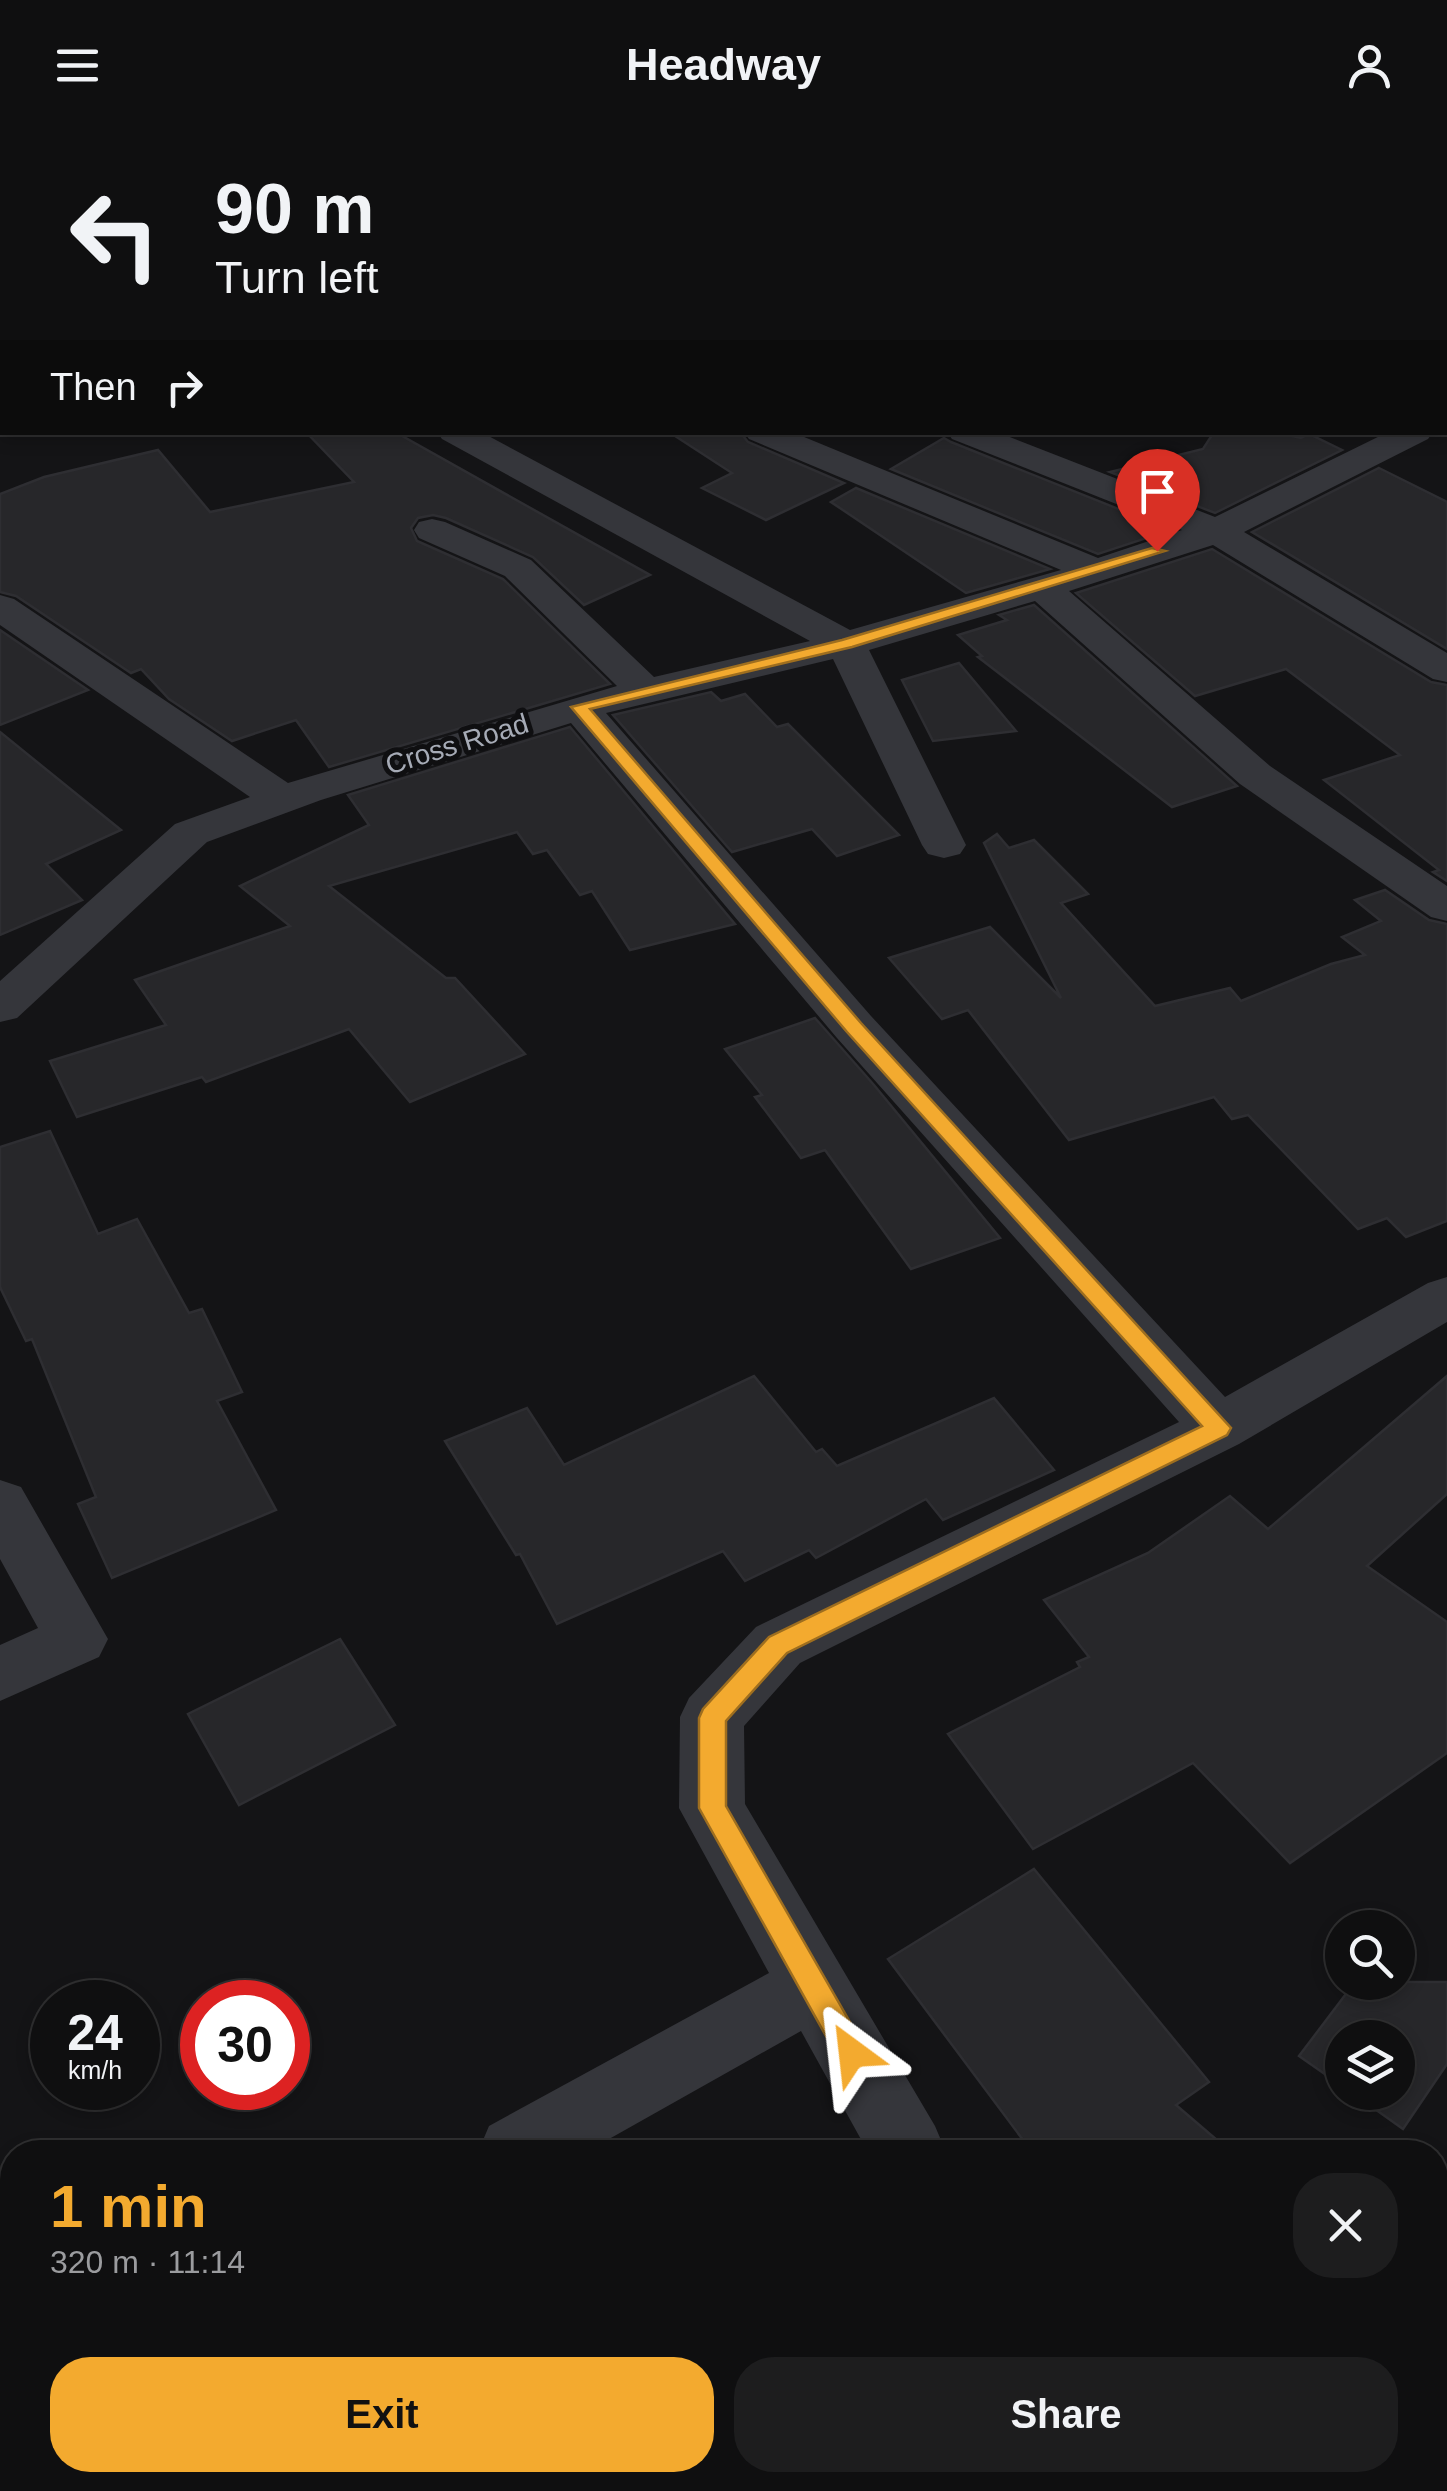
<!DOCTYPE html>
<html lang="en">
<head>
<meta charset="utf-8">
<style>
  body { margin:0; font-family:Arial,sans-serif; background:#1d1d1e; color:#f1f3f6; height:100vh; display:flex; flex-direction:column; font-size:38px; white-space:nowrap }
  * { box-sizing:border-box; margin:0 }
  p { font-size:32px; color:#9b9c9f }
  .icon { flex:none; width:55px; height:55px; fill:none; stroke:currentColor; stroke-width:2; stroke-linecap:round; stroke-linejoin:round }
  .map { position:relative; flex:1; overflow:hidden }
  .sheet { position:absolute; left:0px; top:2010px; width:1448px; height:352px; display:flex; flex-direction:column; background:#0f0f10; border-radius:40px 40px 0 0; box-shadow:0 5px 15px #0003,0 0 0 2px #2f2f30 }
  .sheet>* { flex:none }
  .guide { position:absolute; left:0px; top:0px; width:1448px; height:305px; box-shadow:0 5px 15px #0003,0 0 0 2px #2f2f30; background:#0f0f10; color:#f1f3f6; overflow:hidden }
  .controls { position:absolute; left:1325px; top:1780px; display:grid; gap:20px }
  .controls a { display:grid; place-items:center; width:90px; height:90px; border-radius:50%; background:#0f0f10; box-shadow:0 5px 15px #0003,0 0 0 2px #2f2f30; font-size:50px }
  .speed { position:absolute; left:30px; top:1850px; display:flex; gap:20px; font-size:50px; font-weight:700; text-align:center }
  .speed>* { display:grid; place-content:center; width:130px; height:130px; border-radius:50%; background:#0f0f10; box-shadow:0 5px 15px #0003,0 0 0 2px #2f2f30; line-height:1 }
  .speed small { font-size:25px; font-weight:400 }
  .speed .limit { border:15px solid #d22; background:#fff; color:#111 }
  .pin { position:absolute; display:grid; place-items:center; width:85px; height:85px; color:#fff; margin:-102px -42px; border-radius:50% 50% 50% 0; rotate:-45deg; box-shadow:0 0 10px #0007 }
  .pin .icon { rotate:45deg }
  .me { position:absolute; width:110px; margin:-55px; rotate:330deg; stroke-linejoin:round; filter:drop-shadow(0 0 8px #0008) }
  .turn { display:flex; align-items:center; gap:35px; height:210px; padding:0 50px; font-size:45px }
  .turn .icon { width:130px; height:130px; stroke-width:2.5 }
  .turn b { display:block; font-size:70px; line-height:85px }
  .then { display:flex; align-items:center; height:95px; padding:0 50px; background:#0003; gap:20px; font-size:38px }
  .round { display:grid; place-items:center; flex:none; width:105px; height:105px; border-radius:40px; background:#1d1d1e }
  .overview { display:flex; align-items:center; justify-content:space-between; height:170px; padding:0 50px }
  h1 { font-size:60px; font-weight:700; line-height:75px; color:#f3aa2f }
  .button { display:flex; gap:20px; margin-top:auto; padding:20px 50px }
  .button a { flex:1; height:115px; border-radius:40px; background:#f3aa2f; color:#111; font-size:40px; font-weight:700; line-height:115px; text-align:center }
  .button a+a { background:#1d1d1e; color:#f1f3f6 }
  header { display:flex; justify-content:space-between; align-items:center; height:130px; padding:0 50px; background:#0f0f10; font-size:45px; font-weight:700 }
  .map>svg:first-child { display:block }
  .green { fill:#1a211b }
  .building { fill:#27272a; stroke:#2e2e32; stroke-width:2.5 }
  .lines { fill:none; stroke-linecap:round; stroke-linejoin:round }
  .minor { fill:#35363b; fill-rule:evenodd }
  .route { fill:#f3aa2f; stroke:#9e6e1f; stroke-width:2.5 }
  .labels { text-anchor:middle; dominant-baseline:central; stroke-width:10; stroke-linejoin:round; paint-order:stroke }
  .far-street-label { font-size:28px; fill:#a6abb6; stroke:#0f0f11 }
</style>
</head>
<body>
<header><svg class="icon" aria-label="menu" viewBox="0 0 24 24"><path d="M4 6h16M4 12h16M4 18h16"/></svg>Headway<svg class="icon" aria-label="person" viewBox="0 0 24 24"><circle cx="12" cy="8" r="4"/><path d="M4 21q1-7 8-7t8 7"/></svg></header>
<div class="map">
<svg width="1447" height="2361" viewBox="0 0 1447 2361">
  <rect width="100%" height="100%" fill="#141416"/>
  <polygon class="green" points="0,0 486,0 490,2 2,2 0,151"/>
  <g class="building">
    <polygon points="306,302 395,302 650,445 584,475 533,427 446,388 433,385 418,388 411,398 417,411 503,449 610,554 329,637 296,590 232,611 169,569 141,539 131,543 16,466 0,462 0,364 44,347 158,320 210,382 354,352"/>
    <polygon points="669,302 740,302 748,312 844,353 766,390 702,358 732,343"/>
    <polygon points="1214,302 1274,302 1301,308 1309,304 1342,320 1215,383 1110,342 1203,319"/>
    <polygon points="944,308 951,312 1171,400 1098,424 891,339"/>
    <polygon points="1379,338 1447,372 1447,519 1252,402"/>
    <polygon points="856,358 1050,439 966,463 831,372"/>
    <polygon points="1212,419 1431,552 1447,555 1447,751 1433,742 1439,740 1324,650 1400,625 1286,539 1195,566 1076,463"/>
    <polygon points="1034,475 1237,656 1172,677 978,527 982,526 958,505 1007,490 999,485"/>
    <polygon points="0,500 88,560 0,595"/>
    <polygon points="959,533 1016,601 933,611 902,550"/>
    <polygon points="711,562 721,571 745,564 777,597 788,594 899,705 837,726 812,699 732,722 613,585"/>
    <polygon points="570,597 735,794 630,820 592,761 580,765 547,720 533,724 517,702 329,756 446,848 455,848 525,924 410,972 349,899 206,952 202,947 77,987 50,931 166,895 135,850 290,796 240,756 369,695 348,665"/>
    <polygon points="0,602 121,700 46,734 82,770 0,805"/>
    <polygon points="997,704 1009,718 1034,710 1088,764 1061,773 1155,876 1230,858 1241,871 1331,834 1365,825 1342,807 1381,791 1355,770 1385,760 1429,790 1447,794 1447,1091 1406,1107 1387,1088 1358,1099 1248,985 1232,989 1214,967 1069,1010 968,880 942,889 889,828 990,797 1061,868 984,713"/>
    <polygon points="815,888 874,955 1000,1108 911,1139 825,1020 801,1028 755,967 762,965 725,919"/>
    <polygon points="50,1001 98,1104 137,1089 189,1183 202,1179 242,1262 217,1271 276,1380 112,1448 78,1374 96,1367 32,1209 26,1211 0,1157 0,1017"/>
    <polygon points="754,1246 816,1322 822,1319 837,1336 994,1268 1054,1340 943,1390 926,1369 816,1428 809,1420 745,1451 723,1421 557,1494 520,1424 516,1425 445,1311 527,1278 564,1335"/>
    <polygon points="1447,1246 1447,1364 1367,1436 1447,1492 1447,1623 1290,1733 1193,1633 1033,1719 948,1604 1080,1537 1077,1532 1089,1527 1044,1470 1148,1423 1230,1366 1268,1399"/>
    <polygon points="340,1509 395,1595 239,1675 188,1584"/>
    <polygon points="1034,1739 1209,1952 1176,1975 1231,2022 1032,2022 888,1829"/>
    <polygon points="1355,1852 1447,1852 1447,1934 1403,1999 1351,1962 1398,1962 1398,1908 1342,1908 1342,1956 1299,1926"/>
  </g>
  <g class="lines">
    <g class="minor">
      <polygon points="0,0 85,0 86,2 2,3"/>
      <rect x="1445" y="188" width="2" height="20"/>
      <polygon points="437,302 481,302 850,500 1061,440 749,309 744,302 792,302 1098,428 1182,400 952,309 947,302 997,302 1215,387 1388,302 1433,302 1428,309 1244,402 1447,523 1447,552 1433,549 1213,415 1069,461 1270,636 1447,756 1447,791 1431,787 1240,654 1035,471 869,520 966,715 960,724 944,728 928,724 922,715 833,529 606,583 871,886 1225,1267 1428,1153 1447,1147 1447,1192 1239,1314 800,1533 744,1596 745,1674 935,1996 946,2022 868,2022 801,1901 586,2022 478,2022 489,1996 769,1843 679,1678 680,1587 689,1568 756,1497 1179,1292 837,908 571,593 321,670 207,712 17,888 0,892 0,851 175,694 250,667 0,495 0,465 14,469 288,653 617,556 505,446 419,408 414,400 419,392 432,389 445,392 531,430 654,547 810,511 442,309"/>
      <polygon points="0,1350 21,1357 108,1509 99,1527 0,1571 0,1515 38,1498 0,1429"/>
      <polygon points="12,2262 12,2344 0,2350 0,2267"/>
      <polygon points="1154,2350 1244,2350 1248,2361 1159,2361"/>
    </g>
  </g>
  <polygon class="route" points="1152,418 1165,421 852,517 590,579 861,893 1231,1298 1227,1305 787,1523 726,1591 726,1676 862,1913 866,1923 862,1933 852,1937 841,1933 699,1678 699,1588 703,1579 769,1507 1202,1296 847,902 571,577 842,510"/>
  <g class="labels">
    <g class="far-street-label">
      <text transform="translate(457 614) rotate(-17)">Cross Road</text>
    </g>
  </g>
</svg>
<div class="controls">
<a><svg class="icon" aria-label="search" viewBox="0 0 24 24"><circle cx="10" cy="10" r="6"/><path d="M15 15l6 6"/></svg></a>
<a><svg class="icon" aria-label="layers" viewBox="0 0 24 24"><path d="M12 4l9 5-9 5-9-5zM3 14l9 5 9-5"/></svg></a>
</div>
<div class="speed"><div>24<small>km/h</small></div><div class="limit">30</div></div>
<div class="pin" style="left:1157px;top:421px;background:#d93025"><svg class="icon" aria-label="arrive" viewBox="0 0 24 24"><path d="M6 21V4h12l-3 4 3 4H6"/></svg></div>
<svg class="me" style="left:852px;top:1923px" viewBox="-20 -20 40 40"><path d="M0-17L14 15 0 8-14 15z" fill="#f3aa2f" stroke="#fff" stroke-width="4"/></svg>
<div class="guide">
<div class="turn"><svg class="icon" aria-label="left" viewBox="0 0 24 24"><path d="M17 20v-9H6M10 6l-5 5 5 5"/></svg><div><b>90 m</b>Turn left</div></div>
<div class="then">Then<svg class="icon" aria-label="right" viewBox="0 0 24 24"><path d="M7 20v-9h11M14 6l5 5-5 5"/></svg></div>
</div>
<section class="sheet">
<div class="overview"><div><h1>1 min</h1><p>320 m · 11:14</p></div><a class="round"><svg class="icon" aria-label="close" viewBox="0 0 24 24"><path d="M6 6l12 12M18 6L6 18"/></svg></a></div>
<div class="button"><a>Exit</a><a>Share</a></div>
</section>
</div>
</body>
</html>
